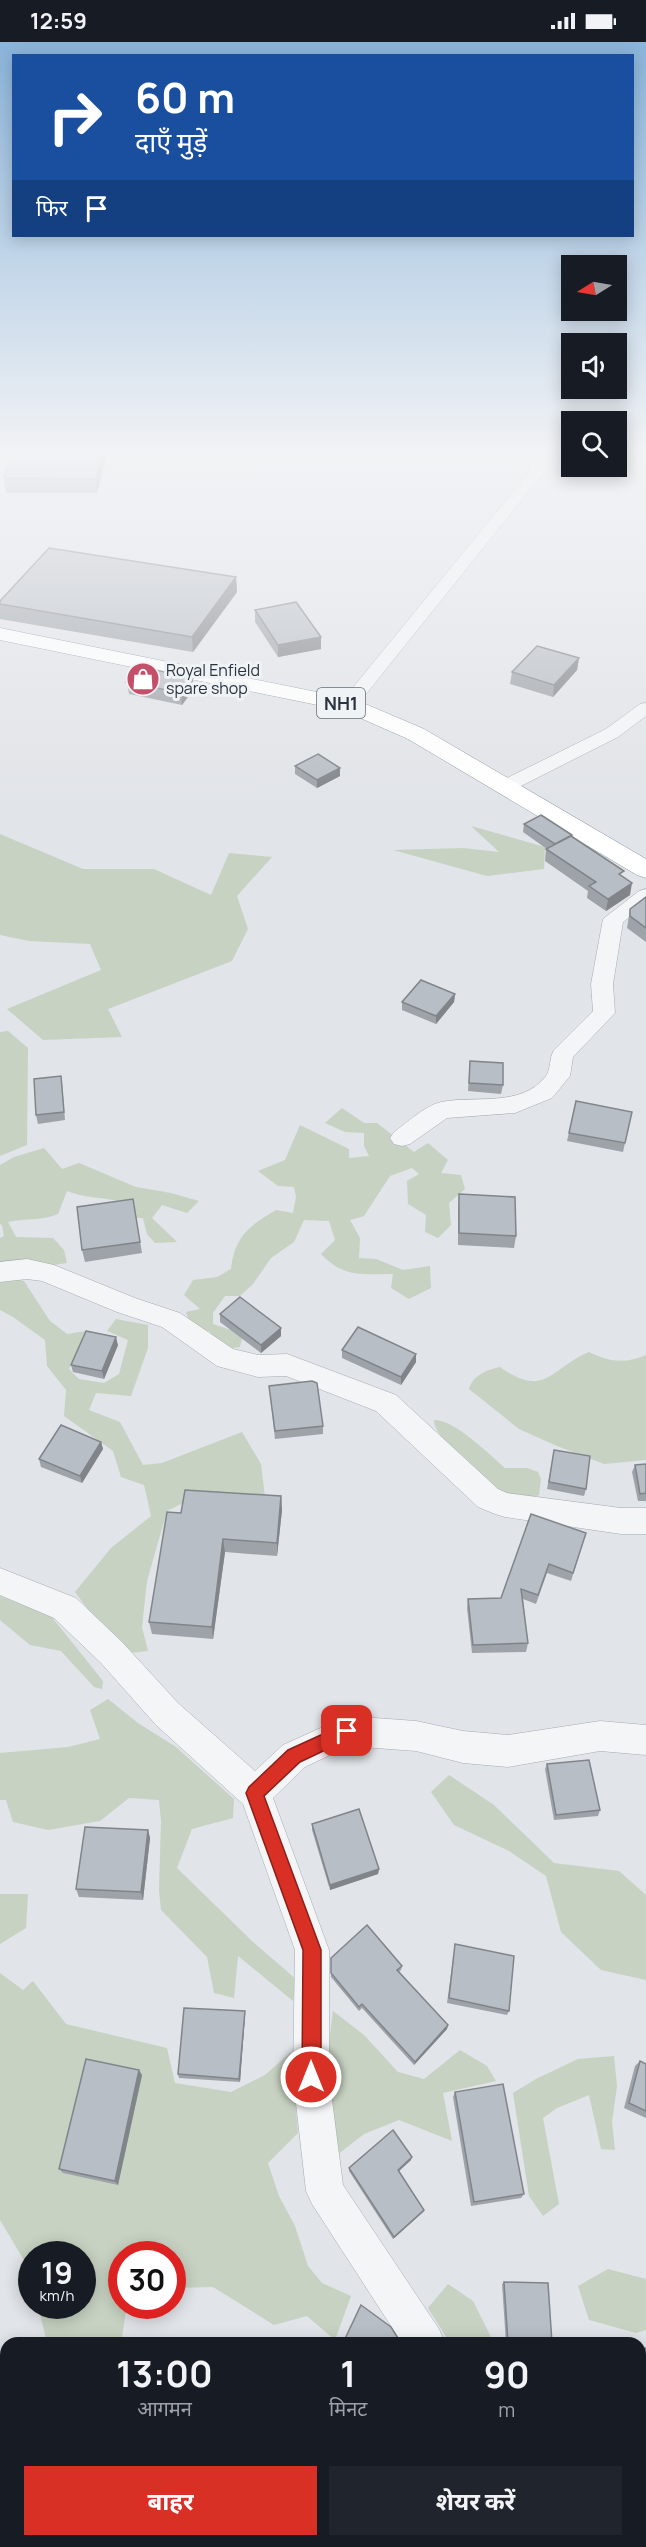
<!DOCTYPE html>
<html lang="hi">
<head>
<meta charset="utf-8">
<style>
  body { margin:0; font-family:Manrope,"Noto Sans Devanagari",sans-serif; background:#20242c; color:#f1f3f6; height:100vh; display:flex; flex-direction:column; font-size:22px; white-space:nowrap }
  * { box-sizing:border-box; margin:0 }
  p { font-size:20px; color:#9ea1a6 }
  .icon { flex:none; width:33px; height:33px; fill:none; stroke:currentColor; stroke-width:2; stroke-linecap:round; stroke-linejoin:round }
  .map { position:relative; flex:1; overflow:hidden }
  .drawer { position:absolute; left:0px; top:2295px; width:646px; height:210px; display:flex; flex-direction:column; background:#171b24; border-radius:18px 18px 0 0; box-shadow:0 3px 15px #0003 }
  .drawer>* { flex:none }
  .hud { position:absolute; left:12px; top:12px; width:622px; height:183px; border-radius:0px; box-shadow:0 3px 15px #0003; background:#1a4fa0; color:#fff; overflow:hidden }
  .needle { width:39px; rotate:259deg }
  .controls { position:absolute; left:561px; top:213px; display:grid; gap:12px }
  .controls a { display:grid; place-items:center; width:66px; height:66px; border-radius:0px; background:#171b24; box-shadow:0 3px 15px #0003; font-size:30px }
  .speed { position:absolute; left:18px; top:2199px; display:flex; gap:12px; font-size:30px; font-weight:700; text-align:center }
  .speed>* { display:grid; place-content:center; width:78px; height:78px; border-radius:50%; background:#171b24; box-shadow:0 3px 15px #0003; line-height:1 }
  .speed small { font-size:15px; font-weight:400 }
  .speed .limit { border:9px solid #d22; background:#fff; color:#111 }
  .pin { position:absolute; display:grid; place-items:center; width:51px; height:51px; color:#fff; margin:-26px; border-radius:12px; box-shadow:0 3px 9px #0006 }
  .me { position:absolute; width:66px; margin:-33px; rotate:0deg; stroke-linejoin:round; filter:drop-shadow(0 0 4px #0008) }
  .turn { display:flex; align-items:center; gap:21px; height:126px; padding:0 24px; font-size:27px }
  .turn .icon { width:78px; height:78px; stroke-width:2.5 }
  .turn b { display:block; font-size:42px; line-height:51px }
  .then { display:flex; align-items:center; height:57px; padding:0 24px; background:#0003; gap:12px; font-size:22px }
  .eta { display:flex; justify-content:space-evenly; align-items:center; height:102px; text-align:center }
  .eta b { font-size:36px; font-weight:700; line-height:42px }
  .primary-button { display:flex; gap:12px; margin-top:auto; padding:12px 24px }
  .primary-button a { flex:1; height:69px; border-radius:0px; background:#d93025; color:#fff; font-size:24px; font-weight:700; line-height:69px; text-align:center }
  .primary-button a+a { background:#20242c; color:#f1f3f6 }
  .status { display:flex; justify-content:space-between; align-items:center; height:42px; padding:0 30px; background:#171b24; direction:ltr }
  .status svg { height:16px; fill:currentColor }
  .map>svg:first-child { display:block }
  .green { fill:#c7d2c2 }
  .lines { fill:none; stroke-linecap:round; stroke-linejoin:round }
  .minor-casing { stroke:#a6abb2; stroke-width:1 }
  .trunk-casing { stroke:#89939e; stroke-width:1 }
  .minor { fill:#f3f5f7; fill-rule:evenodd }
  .trunk { fill:#fff; fill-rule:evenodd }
  .wall { fill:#9ea3a9 }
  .shaded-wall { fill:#81858a }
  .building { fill:#b8bec5; stroke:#81858a; stroke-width:1.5 }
  .route { fill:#d93025; stroke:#8d1f18; stroke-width:1.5 }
  .labels { text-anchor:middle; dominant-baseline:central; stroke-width:6; stroke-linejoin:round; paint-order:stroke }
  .far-poi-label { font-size:16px; fill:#2a333f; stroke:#f0f3f6; text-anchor:start }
  .shield { fill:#f0f3f6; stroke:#656d76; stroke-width:1.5 }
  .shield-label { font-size:18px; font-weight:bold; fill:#2a333f }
</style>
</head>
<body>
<div class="status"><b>12:59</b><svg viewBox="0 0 49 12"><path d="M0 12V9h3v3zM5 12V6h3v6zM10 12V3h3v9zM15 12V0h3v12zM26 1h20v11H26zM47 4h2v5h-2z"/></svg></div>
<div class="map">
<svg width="646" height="2505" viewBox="0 0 646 2505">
  <rect width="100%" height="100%" fill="#e1e4e8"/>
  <g class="green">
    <polygon points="471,784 545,805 544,827 487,834 393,808 463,806 499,810"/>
    <polygon points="0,792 83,827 154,827 211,853 229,811 272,815 237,854 248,887 232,919 108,967 122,995 43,998 7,967 101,928 90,902 29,899 0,893"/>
    <polygon points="8,989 28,1006 27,1103 0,1114 0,990"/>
    <path d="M 342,1066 L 364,1081 L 377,1081 L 414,1110 L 428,1101 L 448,1118 L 441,1131 L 461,1133 L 465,1147 L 449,1161 L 451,1183 L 438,1196 L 425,1190 L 426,1173 L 408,1162 L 407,1139 L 419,1132 L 412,1126 L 390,1134 L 364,1174 L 350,1178 L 360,1196 L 359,1216 L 376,1217 L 403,1228 L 430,1224 L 431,1246 L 409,1257 L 391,1246 L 393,1232 C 362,1232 344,1236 321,1212 L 335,1198 L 329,1179 L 304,1178 L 294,1200 L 271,1216 L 253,1242 L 240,1254 L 225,1254 L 213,1271 L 213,1282 L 243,1292 L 240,1305 L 225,1307 L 206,1295 L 211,1290 L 191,1284 L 186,1270 L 200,1267 L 184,1253 L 193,1238 L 217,1235 L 231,1227 C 235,1194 249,1184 276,1168 L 293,1171 L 296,1155 L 294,1145 L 278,1144 L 258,1129 L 285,1118 L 300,1083 L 349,1107 L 349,1116 L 369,1114 L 364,1104 L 364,1091 L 345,1090 L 325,1081 Z"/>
    <path d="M 44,1106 L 62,1127 L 79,1121 L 136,1145 L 171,1151 L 199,1159 L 187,1171 L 162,1163 L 152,1176 L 177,1200 L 155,1201 L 147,1192 L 143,1176 L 123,1176 L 108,1167 L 118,1159 C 100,1155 85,1156 67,1149 L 58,1172 C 42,1179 26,1176 8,1180 L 16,1195 L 53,1196 L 64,1208 L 67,1221 L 47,1224 L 0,1220 L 0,1196 L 4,1194 L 2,1183 L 0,1182 L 0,1123 L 14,1115 Z"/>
    <polygon points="0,1234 24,1239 50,1279 67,1292 86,1289 69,1327 79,1337 104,1341 119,1332 128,1298 107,1289 116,1277 148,1283 148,1306 131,1354 96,1351 89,1368 120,1380 143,1423 162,1421 242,1390 261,1422 265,1455 205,1450 167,1469 147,1539 142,1585 148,1609 130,1611 102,1586 75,1550 111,1506 151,1474 144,1443 121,1435 113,1409 64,1374 66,1348 47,1324 45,1298 13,1275 0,1268"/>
    <path d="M 589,1310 C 609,1320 626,1322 646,1313 L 646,1418 L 604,1422 L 557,1404 L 519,1387 L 469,1347 C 473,1333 487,1328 500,1325 C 546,1357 549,1327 589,1310 Z"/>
    <path d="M 434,1378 C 454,1377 490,1413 505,1426 L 527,1426 L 538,1430 L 541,1437 L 539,1453 C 523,1460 494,1448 480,1438 C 467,1428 434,1394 434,1378 Z"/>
    <polygon points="0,1554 51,1574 103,1639 102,1647 94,1645 61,1609 30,1603 0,1578"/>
    <polygon points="108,1657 138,1681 176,1705 234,1757 233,1776 192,1787 177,1826 253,1900 297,1938 293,1959 238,1914 234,1956 214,1951 207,1915 161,1868 159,1848 161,1779 159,1758 129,1756 100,1779 48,1788 13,1780 6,1758 0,1758 0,1711 68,1705 100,1697 90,1668"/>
    <polygon points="449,1733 494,1763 554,1821 619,1829 646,1853 646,1938 601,1928 561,1890 546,1834 509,1809 454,1783 431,1750"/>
    <polygon points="0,1852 28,1852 26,1886 0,1902"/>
    <polygon points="0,1931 23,1948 33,1939 66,1982 167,2006 175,2041 231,2050 265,2033 291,2010 298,2091 268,2121 279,2154 295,2184 308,2224 322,2241 351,2254 335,2298 307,2274 274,2283 213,2245 173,2246 172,2212 122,2212 122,2264 127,2264 121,2301 47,2301 38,2264 82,2264 82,2212 32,2212 31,2240 28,2225 0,2178"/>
    <polygon points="333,1969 364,1993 398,2030 424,2037 460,2008 487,2024 496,2039 443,2051 452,2099 399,2078 364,2092 337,2113 329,2067 328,2009"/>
    <polygon points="614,2014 617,2044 612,2080 615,2108 601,2107 589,2053 557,2066 543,2076 559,2162 543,2174 529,2154 513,2051 536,2037 578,2017"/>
    <polygon points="608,2227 646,2237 646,2288 636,2291 589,2278 578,2244"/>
    <polygon points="448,2242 473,2259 494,2301 450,2301 428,2266"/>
    <polygon points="6,2328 6,2414 0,2417 0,2329"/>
  </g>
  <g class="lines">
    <g class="minor-casing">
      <g id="minor">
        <polygon points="572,416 572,424 544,430 354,667 342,667 339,663 342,659 534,424"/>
        <polygon points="646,661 646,674 618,695 513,748 499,748 497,744 499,740 606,687 640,662"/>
        <path d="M 646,847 L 646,863 L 623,880 L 613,942 L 615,971 L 573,1015 L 570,1034 L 552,1056 L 515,1071 L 447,1076 L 410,1102 L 402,1104 L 394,1102 L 390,1096 L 394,1090 C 407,1081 424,1064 441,1060 C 476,1053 521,1066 546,1034 C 551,1027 549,1016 554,1008 L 593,969 L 591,942 L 603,877 L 639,849 Z"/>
        <polygon points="27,1217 54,1223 135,1256 180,1271 233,1307 258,1313 287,1312 396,1353 498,1447 507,1451 621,1466 646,1466 646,1492 621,1492 505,1475 495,1472 478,1465 376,1369 286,1334 258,1335 217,1324 162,1285 117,1270 42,1239 27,1237 0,1240 0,1220"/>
        <polygon points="0,1526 76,1556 123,1601 178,1661 255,1729 283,1703 347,1674 416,1679 463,1689 508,1693 600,1679 646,1683 646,1713 600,1709 508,1725 463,1721 416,1709 349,1704 305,1725 273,1756 329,1908 329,2035 343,2143 439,2287 445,2301 402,2301 312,2162 306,2149 293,2035 295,1908 243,1762 156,1683 101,1621 54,1576 0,1553"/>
        <polygon points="525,2499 568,2499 570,2505 527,2505"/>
      </g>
    </g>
    <g class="trunk-casing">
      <polygon id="trunk" points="0,586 356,658 424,687 646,817 646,836 637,833 408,697 342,668 0,598"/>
    </g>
    <use href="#minor" class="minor"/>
    <use href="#trunk" class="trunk"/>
  </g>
  <g class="wall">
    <polygon points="105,420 97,451 6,451 4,436"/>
    <polygon points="236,535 237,550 193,610 0,577 0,559"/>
    <polygon points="255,568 321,595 321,607 278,615 255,580"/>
    <polygon points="579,616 577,628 553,655 510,642 512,630"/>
    <polygon points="127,640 193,648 182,663 129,652"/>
    <polygon points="295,724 340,726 340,734 317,746 295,732"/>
    <polygon points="524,782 572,793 572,794 623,835 630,853 606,869 587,856 588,849 545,819 546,807 547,807 523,790"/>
    <polygon points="646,855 646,900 627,886 630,867"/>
    <polygon points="455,952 454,960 436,982 402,968 402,960"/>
    <polygon points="470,1019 503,1043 501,1052 468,1049"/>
    <polygon points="62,1042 65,1078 38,1082 36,1073"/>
    <polygon points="576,1059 625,1101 623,1110 567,1099"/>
    <polygon points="459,1152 516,1194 514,1206 458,1203 458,1164"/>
    <polygon points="133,1157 142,1211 85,1220 82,1208"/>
    <polygon points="220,1272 281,1286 281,1294 261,1311 220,1280"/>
    <polygon points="118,1303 104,1337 73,1330 71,1323"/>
    <polygon points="342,1308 416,1312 416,1320 401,1343 342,1316"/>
    <polygon points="269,1344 323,1384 323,1392 275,1397"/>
    <polygon points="101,1400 103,1407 82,1441 41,1425 39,1417"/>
    <polygon points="554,1408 586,1447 584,1454 547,1447"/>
    <polygon points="646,1422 646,1459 638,1459 632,1430 635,1423"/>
    <polygon points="281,1454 282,1468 277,1514 225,1510 213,1597 152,1592 149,1580 181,1471"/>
    <polygon points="586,1491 571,1539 547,1531 536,1562 523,1557 528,1601 526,1610 472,1611 467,1566 468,1557 501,1556"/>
    <polygon points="547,1722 600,1768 598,1774 554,1778 545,1727"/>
    <polygon points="312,1782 379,1827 378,1832 330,1848 312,1788"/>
    <polygon points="148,1788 150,1796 143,1858 79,1855 76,1847"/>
    <polygon points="455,1902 509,1969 507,1973 447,1961"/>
    <polygon points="331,1916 402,1924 401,1928 399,1930 448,1983 447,1987 414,2023 362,1966 359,1969 331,1935"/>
    <polygon points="245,1969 245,1973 240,2040 179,2036 178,2032"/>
    <polygon points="640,2019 646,2022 646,2076 624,2066 635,2024"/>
    <polygon points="142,2033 118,2143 63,2131 59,2127"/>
    <polygon points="455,2050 524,2152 521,2156 471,2164 453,2055"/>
    <polygon points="411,2118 398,2129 424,2168 423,2170 393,2197 349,2129 349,2126"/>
    <polygon points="504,2240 552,2301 506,2301 502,2242"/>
  </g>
  <g class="shaded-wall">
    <polygon points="102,411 104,411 105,420 97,451 96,437"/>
    <polygon points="236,535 237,550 193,610 192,595"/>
    <polygon points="321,595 321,607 278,615 278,603"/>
    <polygon points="579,616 577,628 553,655 554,643"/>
    <polygon points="193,636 193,648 182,663 181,651"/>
    <polygon points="340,726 340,734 317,746 317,738"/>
    <polygon points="632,841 630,853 606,869 608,857"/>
    <polygon points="455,952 454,960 436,982 436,974"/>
    <polygon points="281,1286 281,1294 261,1311 261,1303"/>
    <polygon points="116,1295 118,1303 104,1337 102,1329"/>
    <polygon points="416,1312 416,1320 401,1343 401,1335"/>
    <polygon points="101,1400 103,1407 82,1441 80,1434"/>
    <polygon points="281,1454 282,1468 277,1514 277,1501"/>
    <polygon points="223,1497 225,1510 213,1597 212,1585"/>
    <polygon points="148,1788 150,1796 143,1858 141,1850"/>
    <polygon points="379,1827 378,1832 330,1848 330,1843"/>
    <polygon points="245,1969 245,1973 240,2040 239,2037"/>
    <polygon points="448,1983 447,1987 414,2023 415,2020"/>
    <polygon points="139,2028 142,2033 118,2143 115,2139"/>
    <polygon points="412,2115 411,2118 397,2131 398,2128"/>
    <polygon points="424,2168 423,2170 393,2197 394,2195"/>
  </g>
  <g class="building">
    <polygon points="12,411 102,411 96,437 4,436"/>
    <polygon points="49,506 236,535 192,595 0,562 0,559"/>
    <polygon points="296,560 321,595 278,603 255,568"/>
    <polygon points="537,604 579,616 554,643 512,630"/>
    <polygon points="151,627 193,636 181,651 127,640"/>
    <polygon points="318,712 340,726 317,738 295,724"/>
    <polygon points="541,773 572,793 555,802 524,782"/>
    <polygon points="571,794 624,829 619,832 632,841 608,857 589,844 596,840 546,807"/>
    <polygon points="646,855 646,886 630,874 630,867"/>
    <polygon points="421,938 455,952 436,974 402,960"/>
    <polygon points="470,1019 503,1021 503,1043 469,1041"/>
    <polygon points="61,1034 64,1070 36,1073 34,1037"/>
    <polygon points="576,1059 632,1070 625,1101 569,1091"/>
    <polygon points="459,1152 515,1155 516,1194 459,1191"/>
    <polygon points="133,1157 140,1200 82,1208 77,1165"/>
    <polygon points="240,1255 281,1286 261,1303 220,1272"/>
    <polygon points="358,1285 416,1312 401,1335 342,1308"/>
    <polygon points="86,1289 116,1295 102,1329 71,1323"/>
    <polygon points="312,1339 317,1341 323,1384 275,1389 269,1344"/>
    <polygon points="61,1383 101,1400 80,1434 39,1417"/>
    <polygon points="554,1408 590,1414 586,1447 549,1440"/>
    <polygon points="646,1422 646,1451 640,1452 635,1423"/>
    <polygon points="185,1448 281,1454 277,1501 223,1497 212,1585 149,1580 167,1470 181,1471"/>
    <polygon points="531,1472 586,1491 573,1531 549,1522 538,1553 521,1547 528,1601 473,1603 468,1557 501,1556"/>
    <polygon points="589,1718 600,1768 556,1773 547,1722"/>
    <polygon points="359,1767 379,1827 330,1843 312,1782"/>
    <polygon points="85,1785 148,1788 141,1850 76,1847"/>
    <polygon points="367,1883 402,1924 397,1928 448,1983 415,2020 362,1962 359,1965 331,1931 331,1916"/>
    <polygon points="455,1902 514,1914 509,1969 449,1956"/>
    <polygon points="184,1966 245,1969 239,2037 178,2032"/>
    <polygon points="86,2017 139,2028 115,2139 59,2127"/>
    <polygon points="640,2019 646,2022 646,2069 629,2061"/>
    <polygon points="503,2042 524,2152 474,2160 455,2050"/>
    <polygon points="393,2088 412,2115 398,2128 424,2168 394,2195 349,2126"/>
    <polygon points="504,2240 548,2241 552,2301 508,2301"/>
    <polygon points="361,2263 391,2285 401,2301 403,2301 343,2301"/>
    <polygon points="646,2306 646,2371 640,2371 640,2307"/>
    <polygon points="250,2499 355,2499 358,2505 253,2505"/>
  </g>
  <linearGradient id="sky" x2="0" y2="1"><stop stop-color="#8ab4da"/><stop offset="0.54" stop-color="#f2f3f5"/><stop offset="1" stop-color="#f2f3f5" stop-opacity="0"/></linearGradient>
  <rect width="646" height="762" fill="url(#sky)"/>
  <polygon class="route" points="347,1681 353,1683 355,1689 353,1695 300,1720 264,1754 321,1908 321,2035 318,2042 311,2045 304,2042 302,2035 303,1908 246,1751 249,1745 288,1708"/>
  <defs>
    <g id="shop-disc" transform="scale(1.725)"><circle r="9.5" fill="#c44f69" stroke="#f0f3f6"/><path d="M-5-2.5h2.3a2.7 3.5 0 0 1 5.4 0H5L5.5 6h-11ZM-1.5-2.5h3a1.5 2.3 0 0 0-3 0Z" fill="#fff"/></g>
  </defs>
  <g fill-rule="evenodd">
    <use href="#shop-disc" x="143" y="637"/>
  </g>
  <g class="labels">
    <g class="far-poi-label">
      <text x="166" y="628">Royal Enfield<tspan x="166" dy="18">spare shop</tspan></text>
    </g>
    <rect class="shield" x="317" y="646" width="48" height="30" rx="4.5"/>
    <g class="shield-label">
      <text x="341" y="661">NH1</text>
    </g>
  </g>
</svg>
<div class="controls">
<a><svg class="needle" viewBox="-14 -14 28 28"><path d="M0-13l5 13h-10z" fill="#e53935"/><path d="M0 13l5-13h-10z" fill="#9ea1a6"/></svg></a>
<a><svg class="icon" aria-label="sound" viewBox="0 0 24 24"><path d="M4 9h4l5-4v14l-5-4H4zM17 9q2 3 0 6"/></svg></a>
<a><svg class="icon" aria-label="search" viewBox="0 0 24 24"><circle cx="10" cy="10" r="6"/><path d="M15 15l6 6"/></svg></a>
</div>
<div class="speed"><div>19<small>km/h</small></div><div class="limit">30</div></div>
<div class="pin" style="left:347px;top:1689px;background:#d93025"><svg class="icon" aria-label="arrive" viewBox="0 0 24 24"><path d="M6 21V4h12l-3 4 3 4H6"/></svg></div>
<svg class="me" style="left:311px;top:2035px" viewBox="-20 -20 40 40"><circle r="17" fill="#d93025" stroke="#fff" stroke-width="3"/><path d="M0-11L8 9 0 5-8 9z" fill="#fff"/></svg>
<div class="hud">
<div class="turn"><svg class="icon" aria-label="right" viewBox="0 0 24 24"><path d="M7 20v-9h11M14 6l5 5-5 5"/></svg><div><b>60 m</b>दाएँ मुड़ें</div></div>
<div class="then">फिर<svg class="icon" aria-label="arrive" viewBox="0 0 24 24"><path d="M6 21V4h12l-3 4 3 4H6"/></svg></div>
</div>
<section class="drawer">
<div class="eta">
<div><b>13:00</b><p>आगमन</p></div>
<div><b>1</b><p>मिनट</p></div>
<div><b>90</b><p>m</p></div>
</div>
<div class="primary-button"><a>बाहर</a><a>शेयर करें</a></div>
</section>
</div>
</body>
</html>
